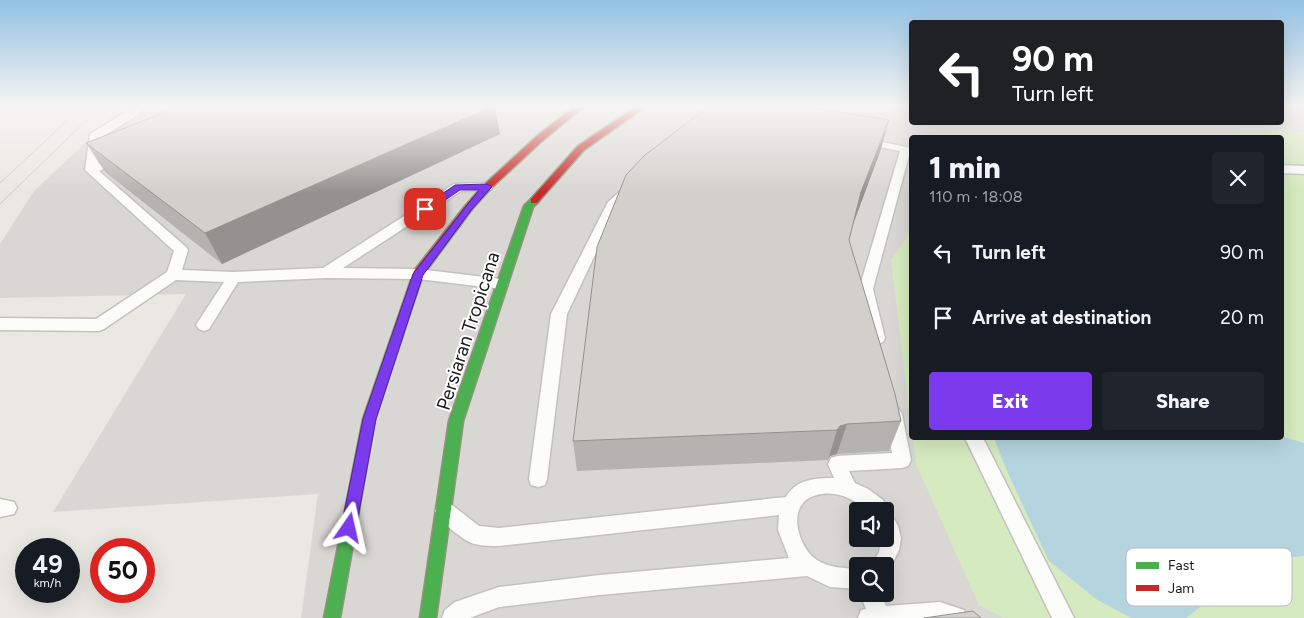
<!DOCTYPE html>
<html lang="en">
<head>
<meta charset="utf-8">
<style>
  body { margin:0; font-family:Figtree,sans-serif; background:#20242c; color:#f1f3f6; height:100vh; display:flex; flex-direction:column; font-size:19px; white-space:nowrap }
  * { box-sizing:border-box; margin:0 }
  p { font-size:16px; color:#9ea1a6 }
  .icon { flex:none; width:28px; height:28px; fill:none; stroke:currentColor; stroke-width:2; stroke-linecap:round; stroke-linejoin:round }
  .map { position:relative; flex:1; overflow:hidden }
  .sheet { position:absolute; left:909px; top:135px; width:375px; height:305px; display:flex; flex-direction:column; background:#171b24; border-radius:5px; box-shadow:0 5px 20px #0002 }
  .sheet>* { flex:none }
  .hud { position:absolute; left:909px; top:20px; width:375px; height:105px; border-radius:5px; box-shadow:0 5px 20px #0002; background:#202124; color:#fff; overflow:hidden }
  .tools { position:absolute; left:849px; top:502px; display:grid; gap:10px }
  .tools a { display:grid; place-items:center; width:45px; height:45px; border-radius:5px; background:#171b24; box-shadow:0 5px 20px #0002; font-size:25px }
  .speed { position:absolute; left:15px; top:538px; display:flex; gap:10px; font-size:25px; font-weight:700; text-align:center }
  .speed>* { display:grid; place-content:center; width:65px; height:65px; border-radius:50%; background:#171b24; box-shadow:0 5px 20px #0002; line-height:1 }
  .speed small { font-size:12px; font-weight:400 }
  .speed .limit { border:8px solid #d22; background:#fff; color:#111 }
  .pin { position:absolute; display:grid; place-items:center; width:42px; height:42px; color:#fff; margin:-21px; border-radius:10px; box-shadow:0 2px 8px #0006 }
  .me { position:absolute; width:55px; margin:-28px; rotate:11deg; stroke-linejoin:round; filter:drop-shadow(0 0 4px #0008) }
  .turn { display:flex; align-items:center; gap:18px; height:105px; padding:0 20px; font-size:22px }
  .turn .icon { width:65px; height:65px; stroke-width:2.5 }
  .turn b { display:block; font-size:35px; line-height:42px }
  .round { display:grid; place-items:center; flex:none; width:52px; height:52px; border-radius:5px; background:#20242c }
  .summary { display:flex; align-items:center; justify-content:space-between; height:85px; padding:0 20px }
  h1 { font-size:30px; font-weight:800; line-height:38px }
  .primary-button { display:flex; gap:10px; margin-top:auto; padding:10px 20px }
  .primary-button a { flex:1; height:58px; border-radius:5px; background:#7c3aed; color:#fff; font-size:20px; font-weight:800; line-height:58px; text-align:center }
  .primary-button a+a { background:#20242c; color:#f1f3f6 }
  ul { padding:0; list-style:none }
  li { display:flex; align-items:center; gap:15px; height:65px; padding:0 20px }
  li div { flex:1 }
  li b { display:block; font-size:19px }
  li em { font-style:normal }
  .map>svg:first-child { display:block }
  .residential { fill:#d9d7d4; fill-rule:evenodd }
  .grass { fill:#d5eabe }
  .water { fill:#b4d4df }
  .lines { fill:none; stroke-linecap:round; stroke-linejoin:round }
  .lane-casing { stroke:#c2c2bf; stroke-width:3 }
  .fast-casing { stroke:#91937a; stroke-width:3 }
  .jam-casing { stroke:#91937a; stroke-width:3 }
  .lane { fill:#fcfcfb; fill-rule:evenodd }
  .fast { fill:#4caf50; fill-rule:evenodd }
  .jam { fill:#c62828; fill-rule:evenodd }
  .tram { stroke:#c9c9c8; stroke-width:1 }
  .wall { fill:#b5b3af }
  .shaded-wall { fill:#93928e }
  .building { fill:#d2d0cb; stroke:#93928e }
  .route { fill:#7c3aed; stroke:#51269a }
  .labels { text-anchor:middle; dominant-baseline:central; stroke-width:4; stroke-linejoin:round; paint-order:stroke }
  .street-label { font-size:19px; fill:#1b1b1b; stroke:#fff }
  .key { fill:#fff; stroke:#bbb; stroke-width:1 }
  .key-label { font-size:14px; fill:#1b1b1b }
</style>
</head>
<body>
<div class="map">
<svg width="1304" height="618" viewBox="0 0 1304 618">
  <rect width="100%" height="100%" fill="#eae8e2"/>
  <path class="residential" d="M 123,107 L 911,107 L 911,122 L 1281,122 L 1281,107 L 1304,107 L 1304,618 L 301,618 L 318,494 L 53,512 L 186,294 L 0,298 L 0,244 L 34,191 ZM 911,138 L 1281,138 L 1281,438 L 911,438 ZM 858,511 L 885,511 L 885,539 L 858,539 ZM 858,566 L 885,566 L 885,594 L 858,594 Z"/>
  <g class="grass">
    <polygon points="1281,130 1304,133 1304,618 1003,618 979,605 916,464 913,438 1281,438 1281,138 1193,137"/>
    <polygon points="911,232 911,426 891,260"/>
  </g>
  <polygon class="water" points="1281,436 1304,443 1304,556 1284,558 1239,576 1186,618 1131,618 1096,599 1049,561 1006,469 994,438"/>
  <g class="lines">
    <g class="lane-casing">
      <g id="lane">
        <polygon points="134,107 145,107 138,115 100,138 98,163 119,154 125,158 99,171 186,247 188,250 182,270 234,272 323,268 454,184 487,183 493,187 491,190 461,191 343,268 418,269 501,279 506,281 508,284 506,287 501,289 418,279 326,278 238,282 209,329 204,331 199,329 196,325 224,282 176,280 104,329 99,331 0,330 0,318 96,319 167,272 174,251 85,170 90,134"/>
        <polygon points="863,138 911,148 873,289 885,338 883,342 877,344 871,342 869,338 859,289 900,151 859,143 857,141"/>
        <polygon points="1281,165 1304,166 1304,174 1281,173"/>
        <polygon points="632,183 638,187 619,204 567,314 547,479 545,485 538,487 531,485 529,479 551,314 608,202 628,184"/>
        <path d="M 893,407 L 899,409 L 902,414 L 911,460 L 908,466 L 902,468 L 849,471 L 855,483 L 868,489 L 883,500 L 898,526 L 901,538 L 899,550 L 888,573 L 885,574 L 885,566 L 871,566 L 879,552 L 881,539 L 885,539 L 885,511 C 880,511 874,512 870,511 C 865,510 861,505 857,503 C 846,495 830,491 817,495 C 785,502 797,547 817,560 C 830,568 843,568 858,569 L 858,589 L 830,587 L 807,576 L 600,595 L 499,607 L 470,618 L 442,618 L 445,610 L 455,602 L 499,587 L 600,575 L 789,558 L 778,530 L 779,515 L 499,546 C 491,546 482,546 475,544 C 464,542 440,521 435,511 L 438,505 L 445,502 L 452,505 L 479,526 L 499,528 L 786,497 C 796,479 816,478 834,478 L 828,464 L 831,458 L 837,456 L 892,453 L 884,414 L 887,409 Z"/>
        <polygon points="965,438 983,438 1074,618 1052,618"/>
        <polygon points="0,499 14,502 17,508 14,514 0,517"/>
        <polygon points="860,594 881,594 886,606 940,602 964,610 967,618 858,618 861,610 866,609"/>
      </g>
    </g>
    <g class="fast-casing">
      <g id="fast">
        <polygon points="534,198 539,201 533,207 463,421 436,618 420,618 449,421 524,206 531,199"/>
        <polygon points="412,288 417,292 375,419 340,618 324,618 363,419 407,292"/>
      </g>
    </g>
    <g class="jam-casing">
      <g id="jam">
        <polygon points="574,107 583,107 542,141 490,189 472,209 423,275 416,295 408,295 407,292 414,271 466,205 484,185 536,137"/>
        <polygon points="636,107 645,107 584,150 537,203 531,203 531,199 578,146"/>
      </g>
    </g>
    <use href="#lane" class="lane"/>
    <use href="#fast" class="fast"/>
    <use href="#jam" class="jam"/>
    <g class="tram">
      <polyline points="0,183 82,107"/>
      <polyline points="0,204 100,107"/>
    </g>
  </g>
  <g class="wall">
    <polygon points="500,134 222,264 105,172 86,143"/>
    <polygon points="881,149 854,221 849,240 901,421 889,451 837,454 830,456 828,460 577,471 573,441"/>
  </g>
  <g class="shaded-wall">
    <polygon points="491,107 495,107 500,134 222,264 205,233"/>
    <polygon points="889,120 881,149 854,222 861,192"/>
    <polygon points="847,424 837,454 830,456 828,460 837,430 840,426"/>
  </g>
  <g class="building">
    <polygon points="179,107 491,107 205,233 86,143"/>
    <polygon points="708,107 807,107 889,120 861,192 849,240 895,394 901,421 847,424 840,426 837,430 573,441 597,247 626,175 645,155"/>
    <polygon points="973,611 981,618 924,618"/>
  </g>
  <linearGradient id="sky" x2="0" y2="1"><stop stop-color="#93c1e4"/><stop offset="0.55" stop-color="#f6f5f2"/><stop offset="1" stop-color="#f6f5f2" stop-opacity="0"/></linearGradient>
  <rect width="1304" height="193" fill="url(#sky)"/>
  <polygon class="route" points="487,184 492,187 490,189 472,209 423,275 376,419 356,528 354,532 349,534 343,532 341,528 363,419 413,274 479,190 460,190 429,211 425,212 420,209 455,185"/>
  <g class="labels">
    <g class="street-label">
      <text transform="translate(468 331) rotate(-72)">Persiaran Tropicana</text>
    </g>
  </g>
  <rect x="1126" y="548" width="166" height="58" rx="8" class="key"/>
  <rect x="1136" y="562" width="23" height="7" fill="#4caf50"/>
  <rect x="1136" y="585" width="23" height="6" fill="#c62828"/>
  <g class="key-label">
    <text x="1168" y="570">Fast</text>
    <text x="1168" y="593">Jam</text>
  </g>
</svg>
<div class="tools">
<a><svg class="icon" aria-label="sound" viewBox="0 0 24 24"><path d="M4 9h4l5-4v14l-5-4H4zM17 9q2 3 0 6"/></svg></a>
<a><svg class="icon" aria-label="search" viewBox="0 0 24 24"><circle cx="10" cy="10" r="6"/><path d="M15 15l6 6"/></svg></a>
</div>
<div class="speed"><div>49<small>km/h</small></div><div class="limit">50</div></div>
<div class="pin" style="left:425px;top:209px;background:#d93025"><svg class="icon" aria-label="arrive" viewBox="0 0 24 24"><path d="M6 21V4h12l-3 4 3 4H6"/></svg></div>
<svg class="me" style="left:349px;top:528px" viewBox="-20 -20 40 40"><path d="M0-17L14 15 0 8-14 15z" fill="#7c3aed" stroke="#fff" stroke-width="4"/></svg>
<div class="hud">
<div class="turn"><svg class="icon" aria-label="left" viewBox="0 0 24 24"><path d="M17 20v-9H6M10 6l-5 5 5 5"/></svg><div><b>90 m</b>Turn left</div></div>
</div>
<section class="sheet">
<div class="summary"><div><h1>1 min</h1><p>110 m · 18:08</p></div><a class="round"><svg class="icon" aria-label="close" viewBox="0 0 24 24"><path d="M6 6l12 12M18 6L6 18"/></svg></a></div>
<ul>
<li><svg class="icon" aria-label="left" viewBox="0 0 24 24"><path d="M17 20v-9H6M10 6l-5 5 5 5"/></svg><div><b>Turn left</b></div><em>90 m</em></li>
<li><svg class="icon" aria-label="arrive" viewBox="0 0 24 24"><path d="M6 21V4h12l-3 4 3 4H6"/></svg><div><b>Arrive at destination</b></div><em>20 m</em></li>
</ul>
<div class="primary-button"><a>Exit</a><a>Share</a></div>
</section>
</div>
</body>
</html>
